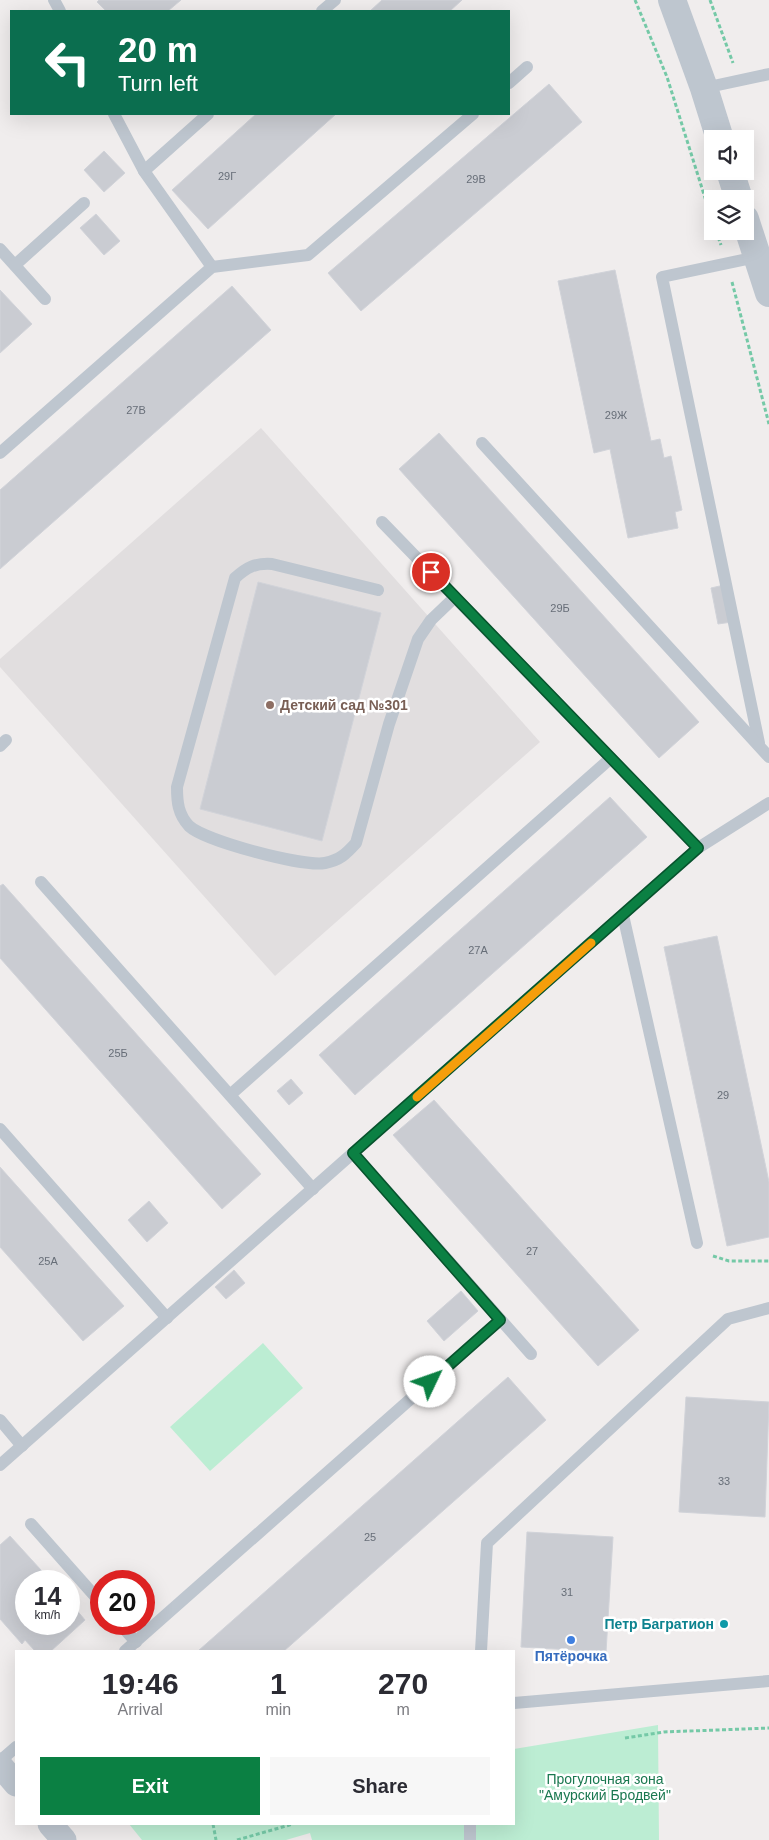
<!DOCTYPE html>
<html lang="en">
<head>
<meta charset="utf-8">
<style>
  body { margin:0; font-family:Arial,sans-serif; background:#f7f7f7; color:#2b2b33; height:100vh; display:flex; flex-direction:column; font-size:19px; white-space:nowrap }
  * { box-sizing:border-box; margin:0 }
  p { font-size:16px; color:#7c7c81 }
  .icon { flex:none; width:28px; height:28px; fill:none; stroke:currentColor; stroke-width:2; stroke-linecap:round; stroke-linejoin:round }
  .map { position:relative; flex:1; overflow:hidden }
  .drawer { position:absolute; left:15px; top:1650px; width:500px; height:175px; display:flex; flex-direction:column; background:#fff; border-radius:0px; box-shadow:0 5px 20px #0002 }
  .drawer>* { flex:none }
  .hud { position:absolute; left:10px; top:10px; width:500px; height:105px; border-radius:0px; box-shadow:0 5px 20px #0002; background:#0b6e4f; color:#fff; overflow:hidden }
  .tools { position:absolute; left:704px; top:130px; display:grid; gap:10px }
  .tools a { display:grid; place-items:center; width:50px; height:50px; border-radius:0px; background:#fff; box-shadow:0 5px 20px #0002; font-size:25px }
  .speed { position:absolute; left:15px; top:1570px; display:flex; gap:10px; font-size:25px; font-weight:700; text-align:center }
  .speed>* { display:grid; place-content:center; width:65px; height:65px; border-radius:50%; background:#fff; box-shadow:0 5px 20px #0002; line-height:1 }
  .speed small { font-size:12px; font-weight:400 }
  .speed .limit { border:8px solid #d22; background:#fff; color:#111 }
  .pin { position:absolute; display:grid; place-items:center; width:42px; height:42px; color:#fff; margin:-21px; border:2px solid #fff; border-radius:50%; box-shadow:0 1px 5px #0007 }
  .me { position:absolute; width:55px; margin:-28px; rotate:48deg; stroke-linejoin:round; filter:drop-shadow(0 0 4px #0008) }
  .turn { display:flex; align-items:center; gap:18px; height:105px; padding:0 25px; font-size:22px }
  .turn .icon { width:65px; height:65px; stroke-width:2.5 }
  .turn b { display:block; font-size:35px; line-height:42px }
  .eta { display:flex; justify-content:space-evenly; align-items:center; height:85px; text-align:center }
  .eta b { font-size:30px; font-weight:700; line-height:35px }
  .action { display:flex; gap:10px; margin-top:auto; padding:10px 25px }
  .action a { flex:1; height:58px; border-radius:0px; background:#0b8043; color:#fff; font-size:20px; font-weight:700; line-height:58px; text-align:center }
  .action a+a { background:#f7f7f7; color:#2b2b33 }
  .map>svg:first-child { display:block }
  .education { fill:#e1dedf }
  .green { fill:#bcedd3 }
  .building { fill:#caccd2; stroke:#d1d3d9 }
  .lines { fill:none; stroke-linecap:round; stroke-linejoin:round }
  .path { stroke:#75c9a7; stroke-width:3; stroke-dasharray:4 2.5; stroke-linecap:butt }
  .service { stroke:#bec6cf; stroke-width:12 }
  .minor { stroke:#bec6cf; stroke-width:25 }
  .tertiary { stroke:#bec6cf; stroke-width:28 }
  .route-casing { stroke:#07532c; stroke-width:12 }
  .route { stroke:#0b8043; stroke-width:9 }
  .slow { stroke:#f59e0b; stroke-width:9 }
  .education-dot { fill:#8d6e63; stroke:#fff; stroke-width:2 }
  .culture-dot { fill:#0f9aa8; stroke:#fff; stroke-width:2 }
  .shop-dot { fill:#3f7fe0; stroke:#fff; stroke-width:2 }
  .labels { text-anchor:middle; dominant-baseline:central; stroke-width:5; stroke-linejoin:round; paint-order:stroke }
  .number-label { font-size:11px; fill:#676e78 }
  .education-label { font-size:14px; font-weight:bold; fill:#785e54; stroke:#fff; text-anchor:start }
  .culture-label { font-size:14px; font-weight:bold; fill:#0d838f; stroke:#fff; text-anchor:end }
  .shop-label { font-size:14px; font-weight:bold; fill:#366cbe; stroke:#fff }
  .park-label { font-size:14px; fill:#1a7850; stroke:#fff }
</style>
</head>
<body>
<div class="map">
<svg width="769" height="1840" viewBox="0 0 769 1840">
  <rect width="100%" height="100%" fill="#f0eded"/>
  <polygon class="education" points="261,428 540,742 275,976 0,667 0,659"/>
  <g class="green">
    <polygon points="263,1343 303,1388 210,1471 170,1427"/>
    <polygon points="658,1725 659,1840 312,1840 310,1833 286,1840 142,1840 129,1824 514,1824 514,1749"/>
  </g>
  <g class="building">
    <polygon points="99,0 181,0 168,11 106,11 97,2"/>
    <polygon points="382,0 462,0 450,11 370,11"/>
    <polygon points="549,84 582,122 361,311 328,273"/>
    <polygon points="256,114 336,114 208,229 172,190"/>
    <polygon points="104,151 125,173 104,192 84,170"/>
    <polygon points="96,214 120,241 104,255 80,228"/>
    <polygon points="615,270 651,441 660,439 664,458 671,456 682,510 675,512 678,528 628,538 610,449 594,453 558,281"/>
    <polygon points="232,286 271,330 0,569 0,490"/>
    <polygon points="0,290 32,324 0,353"/>
    <polygon points="439,433 699,722 659,758 399,469"/>
    <polygon points="258,582 381,613 322,841 200,809"/>
    <polygon points="724,585 732,622 718,624 711,588"/>
    <polygon points="610,797 647,837 355,1095 319,1055"/>
    <polygon points="3,884 261,1174 222,1209 0,958 0,886"/>
    <polygon points="717,936 769,1182 769,1237 727,1246 664,947"/>
    <polygon points="291,1079 303,1093 289,1105 277,1091"/>
    <polygon points="434,1100 639,1330 598,1366 393,1135"/>
    <polygon points="0,1167 124,1306 83,1341 0,1247"/>
    <polygon points="149,1201 168,1223 147,1242 128,1220"/>
    <polygon points="234,1270 245,1283 226,1299 215,1287"/>
    <polygon points="461,1291 478,1311 444,1341 427,1321"/>
    <polygon points="508,1377 546,1420 284,1651 198,1651"/>
    <polygon points="686,1397 769,1402 765,1517 679,1512"/>
    <polygon points="527,1532 613,1537 606,1652 521,1647"/>
    <polygon points="10,1536 51,1581 26,1581 26,1624 69,1624 69,1601 85,1620 51,1651 35,1651 25,1640 22,1644 0,1619 0,1545"/>
  </g>
  <g class="lines">
    <g class="path">
      <polyline points="635,0 667,77 712,220"/>
      <polyline points="710,0 733,63"/>
      <polyline points="716,231 721,245"/>
      <polyline points="732,282 769,424"/>
      <polyline points="713,1256 729,1261 769,1261"/>
      <polyline points="625,1738 664,1732 769,1728"/>
      <polyline points="213,1824 216,1840"/>
      <polyline points="237,1840 293,1824"/>
    </g>
    <g class="service">
      <polyline points="54,0 60,11"/>
      <polyline points="322,11 335,0"/>
      <polyline points="509,83 527,67"/>
      <polyline points="704,88 769,74"/>
      <polyline points="114,114 144,171 212,267"/>
      <polyline points="144,171 208,114"/>
      <polyline points="0,249 45,299"/>
      <polyline points="757,257 662,277 759,743"/>
      <polyline points="15,265 84,203"/>
      <polyline points="482,443 769,757"/>
      <polyline points="0,453 212,267 308,255 473,114"/>
      <polyline points="382,522 698,848"/>
      <path d="M 378,590 L 272,564 C 255,563 247,567 235,578 L 177,787 C 177,802 178,814 189,826 C 205,841 303,867 325,863 C 340,860 346,854 356,843 L 389,724 L 418,639 L 431,620 L 455,597"/>
      <polyline points="0,746 6,740"/>
      <polyline points="41,882 313,1189"/>
      <polyline points="623,915 697,1243"/>
      <polyline points="230,1095 611,758"/>
      <polyline points="0,1129 167,1318"/>
      <polyline points="531,1354 353,1153 698,848 769,803"/>
      <polyline points="0,1420 22,1446"/>
      <polyline points="0,1465 353,1153"/>
      <polyline points="31,1524 101,1603"/>
      <polyline points="120,1624 136,1642"/>
      <polyline points="125,1651 500,1320"/>
      <polyline points="481,1651 487,1543 728,1319 769,1308"/>
      <polyline points="514,1703 769,1681"/>
      <polyline points="0,1761 16,1747"/>
      <polyline points="470,1840 470,1824"/>
    </g>
    <g class="minor">
      <polyline points="0,1765 16,1784"/>
      <polyline points="50,1824 64,1840"/>
    </g>
    <g class="tertiary">
      <polyline points="672,0 704,88 720,139"/>
      <polyline points="730,171 739,199"/>
      <polyline points="745,219 769,293"/>
    </g>
  </g>
  <g class="lines">
    <g class="route-casing">
      <polyline id="route" points="430,1382 500,1320 353,1153 698,848 431,572"/>
    </g>
    <use href="#route" class="route"/>
    <polyline class="slow" points="417,1097 591,943"/>
  </g>
  <circle class="education-dot" cx="270" cy="705" r="5"/>
  <circle class="culture-dot" cx="724" cy="1624" r="5"/>
  <circle class="shop-dot" cx="571" cy="1640" r="5"/>
  <g class="labels">
    <g class="number-label">
      <text x="227" y="176">29Г</text>
      <text x="476" y="179">29В</text>
      <text x="136" y="410">27В</text>
      <text x="616" y="415">29Ж</text>
      <text x="560" y="608">29Б</text>
      <text x="478" y="950">27А</text>
      <text x="118" y="1053">25Б</text>
      <text x="723" y="1095">29</text>
      <text x="532" y="1251">27</text>
      <text x="48" y="1261">25А</text>
      <text x="724" y="1481">33</text>
      <text x="370" y="1537">25</text>
      <text x="567" y="1592">31</text>
    </g>
    <g class="education-label">
      <text x="280" y="705">Детский сад №301</text>
    </g>
    <g class="culture-label">
      <text x="714" y="1624">Петр Багратион</text>
    </g>
    <g class="shop-label">
      <text x="571" y="1656">Пятёрочка</text>
    </g>
    <g class="park-label">
      <text x="605" y="1779">Прогулочная зона<tspan x="605" dy="16">"Амурский Бродвей"</tspan></text>
    </g>
  </g>
</svg>
<div class="tools">
<a><svg class="icon" aria-label="sound" viewBox="0 0 24 24"><path d="M4 9h4l5-4v14l-5-4H4zM17 9q2 3 0 6"/></svg></a>
<a><svg class="icon" aria-label="layers" viewBox="0 0 24 24"><path d="M12 4l9 5-9 5-9-5zM3 14l9 5 9-5"/></svg></a>
</div>
<div class="speed"><div>14<small>km/h</small></div><div class="limit">20</div></div>
<div class="pin" style="left:431px;top:572px;background:#d93025"><svg class="icon" aria-label="arrive" viewBox="0 0 24 24"><path d="M6 21V4h12l-3 4 3 4H6"/></svg></div>
<svg class="me" style="left:430px;top:1382px" viewBox="-20 -20 40 40"><circle r="19" fill="#fff"/><path d="M0-13L10 11 0 6-10 11z" fill="#0b8043"/></svg>
<div class="hud">
<div class="turn"><svg class="icon" aria-label="left" viewBox="0 0 24 24"><path d="M17 20v-9H6M10 6l-5 5 5 5"/></svg><div><b>20 m</b>Turn left</div></div>
</div>
<section class="drawer">
<div class="eta">
<div><b>19:46</b><p>Arrival</p></div>
<div><b>1</b><p>min</p></div>
<div><b>270</b><p>m</p></div>
</div>
<div class="action"><a>Exit</a><a>Share</a></div>
</section>
</div>
</body>
</html>
